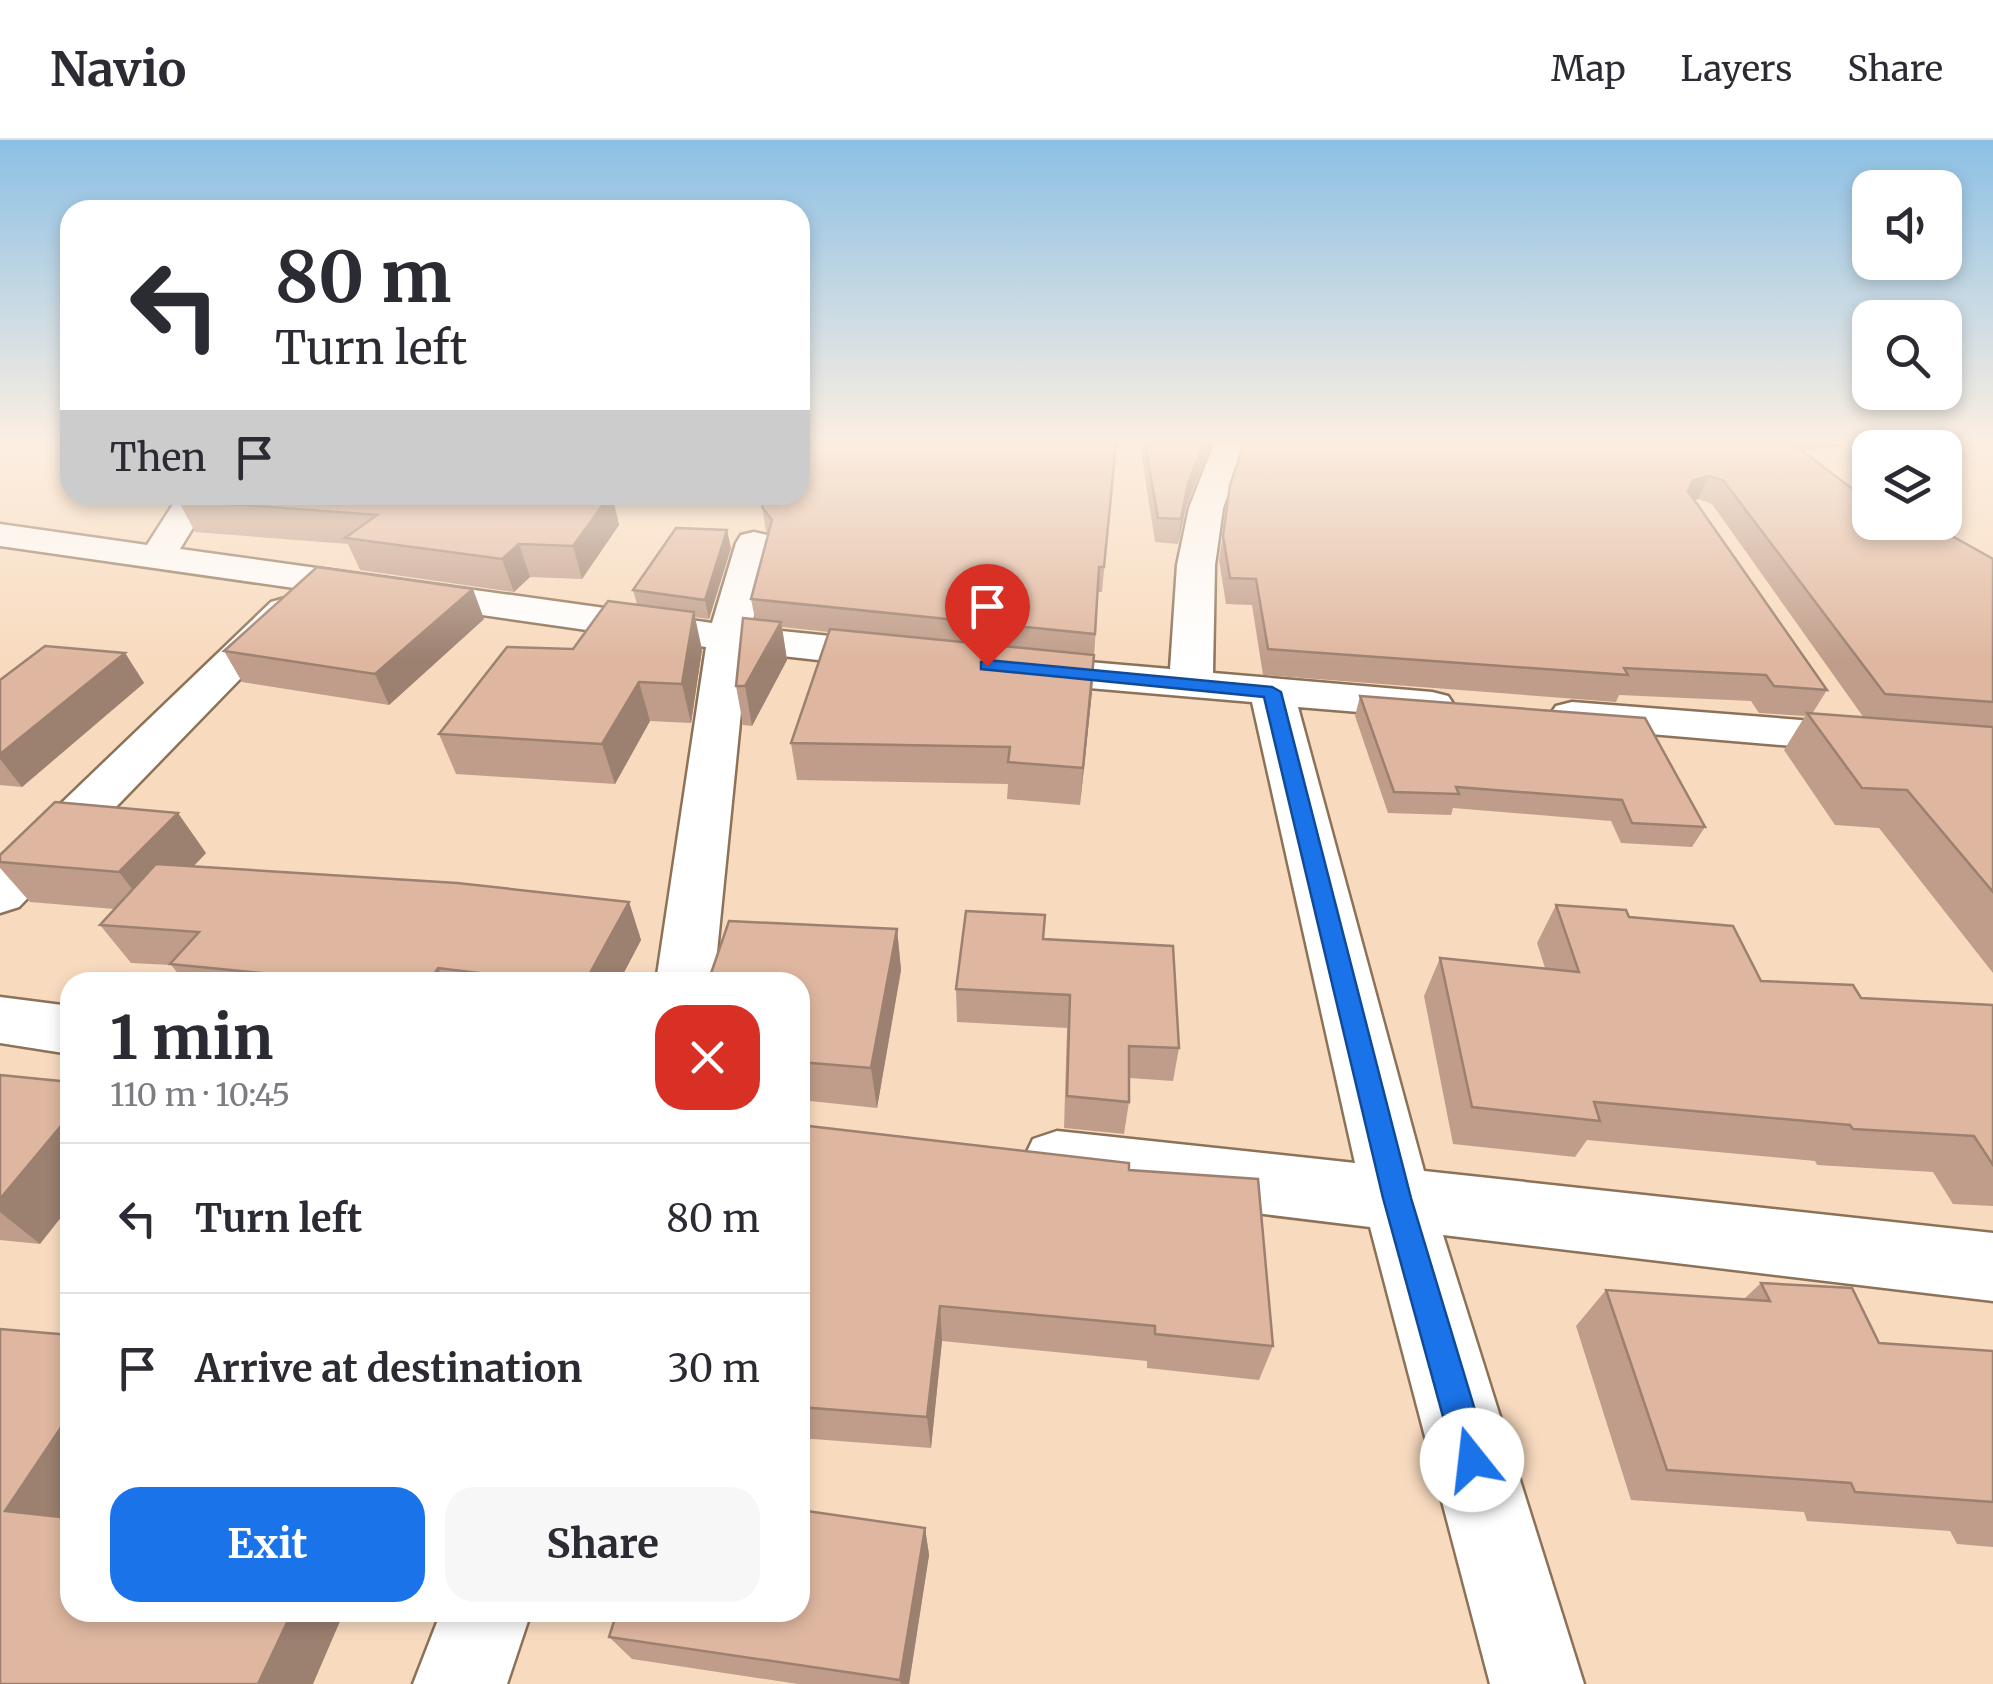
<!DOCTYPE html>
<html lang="en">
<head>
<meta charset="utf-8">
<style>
  body { margin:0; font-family:Merriweather,serif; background:#f7f7f7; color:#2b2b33; height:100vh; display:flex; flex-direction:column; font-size:38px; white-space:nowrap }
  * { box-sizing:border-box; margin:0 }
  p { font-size:32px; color:#7c7c81 }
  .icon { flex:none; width:55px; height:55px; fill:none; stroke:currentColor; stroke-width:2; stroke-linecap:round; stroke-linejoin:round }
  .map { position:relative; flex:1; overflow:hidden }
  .sheet { position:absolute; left:60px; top:832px; width:750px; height:650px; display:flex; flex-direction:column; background:#fff; border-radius:30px; box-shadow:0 5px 15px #0003 }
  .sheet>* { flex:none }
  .guide { position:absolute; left:60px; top:60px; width:750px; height:305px; border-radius:30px; box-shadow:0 5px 15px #0003; background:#fff; color:#2b2b33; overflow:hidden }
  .controls { position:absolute; left:1852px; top:30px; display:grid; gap:20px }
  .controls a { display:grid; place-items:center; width:110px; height:110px; border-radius:20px; background:#fff; box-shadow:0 5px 15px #0003; font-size:50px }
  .pin { position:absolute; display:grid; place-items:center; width:85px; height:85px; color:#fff; margin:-102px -42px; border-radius:50% 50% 50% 0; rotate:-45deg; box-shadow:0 0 10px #0007 }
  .pin .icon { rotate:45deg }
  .me { position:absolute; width:110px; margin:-55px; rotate:344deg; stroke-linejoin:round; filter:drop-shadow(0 0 8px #0008) }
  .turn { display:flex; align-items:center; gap:35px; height:210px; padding:0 50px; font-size:45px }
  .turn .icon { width:130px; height:130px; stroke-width:2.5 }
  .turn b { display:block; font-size:70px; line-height:85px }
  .then { display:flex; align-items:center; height:95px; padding:0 50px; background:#0003; gap:20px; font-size:38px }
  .round { display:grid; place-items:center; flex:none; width:105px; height:105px; border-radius:30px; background:#f7f7f7 }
  .headline { display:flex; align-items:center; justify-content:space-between; height:170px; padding:0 50px }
  h1 { font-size:60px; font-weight:700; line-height:75px }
  .button { display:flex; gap:20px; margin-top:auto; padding:20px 50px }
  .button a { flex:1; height:115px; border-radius:30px; background:#1a73e8; color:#fff; font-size:40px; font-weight:700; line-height:115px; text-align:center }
  .button a+a { background:#f7f7f7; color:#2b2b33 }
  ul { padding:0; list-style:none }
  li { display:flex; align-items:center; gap:30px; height:150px; padding:0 50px; border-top:2px solid #e1e1e2 }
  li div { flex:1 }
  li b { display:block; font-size:38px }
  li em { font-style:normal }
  header { display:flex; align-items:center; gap:60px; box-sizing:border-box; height:140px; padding:0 50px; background:#fff; border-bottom:2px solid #e1e1e2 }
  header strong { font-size:48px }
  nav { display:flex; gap:55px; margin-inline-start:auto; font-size:35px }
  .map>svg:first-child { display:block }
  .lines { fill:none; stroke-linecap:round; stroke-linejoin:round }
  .minor-casing { stroke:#8b7258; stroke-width:5 }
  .minor { fill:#fff; fill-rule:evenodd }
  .wall { fill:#c09d8a; fill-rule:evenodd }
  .shaded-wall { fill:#9c8070 }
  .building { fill:#dfb7a0; stroke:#9c8070; stroke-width:2.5 }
  .route { fill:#1a73e8; stroke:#114b97; stroke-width:2.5 }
</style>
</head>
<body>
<header>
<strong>Navio</strong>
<nav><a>Map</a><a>Layers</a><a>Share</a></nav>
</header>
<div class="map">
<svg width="1993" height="1544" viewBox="0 0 1993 1544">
  <rect width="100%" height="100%" fill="#f8dbbf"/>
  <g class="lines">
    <g class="minor-casing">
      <g id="minor">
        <polygon points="1214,304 1246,304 1223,368 1215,425 1213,533 1432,552 1448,556 1454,565 1448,574 1432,578 1298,567 1424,1031 1993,1093 1993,1161 1443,1095 1584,1544 1490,1544 1370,1087 1057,1049 1033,1041 1023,1020 1033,999 1057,991 1355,1023 1252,562 1019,542 1004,538 998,529 1004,520 1019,516 1170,529 1177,425 1189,368"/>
        <polygon points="179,355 213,355 180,409 712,483 736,403 741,395 754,392 767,395 772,403 751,488 899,503 914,507 920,516 914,525 899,529 747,512 714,842 656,842 706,507 0,406 0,384 147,405"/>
        <polygon points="285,458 299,462 305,470 299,478 19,767 0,773 0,722 271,462"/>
        <polygon points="1572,562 1993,595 1993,623 1556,586 1549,576 1556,566"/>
        <polygon points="0,857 70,866 70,914 0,903"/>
        <polygon points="441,1472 531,1472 507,1544 413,1544"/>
      </g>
    </g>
    <use href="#minor" class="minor"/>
  </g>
  <g class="wall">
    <polygon points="1116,304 1102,452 1098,452 1092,551 1080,665 1007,659 1008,644 797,640 791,603 829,492 782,487 787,520 752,586 743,585 736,546 755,479 751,459 768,394 766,391 762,367"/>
    <polygon points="1140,304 1211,304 1186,367 1178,404 1155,402"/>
    <path d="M 1244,304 L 1851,304 L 1803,311 L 1901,385 L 1993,419 L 1993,833 L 1879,688 L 1835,685 L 1784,610 L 1805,576 L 1759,573 L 1751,561 L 1619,555 L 1616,562 L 1263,535 L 1252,465 L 1226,464 L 1219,420 L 1230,345 ZM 1698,359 L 1712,364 L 1864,578 L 1812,574 L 1827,550 L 1694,360 Z"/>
    <polygon points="181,355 612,355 619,385 582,439 530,437 514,452 360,430 348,404 195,392 178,360"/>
    <polygon points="731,408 709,479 694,477 702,510 691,583 650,581 615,644 456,634 439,594 573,509 637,464 633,450"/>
    <polygon points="484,479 389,565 242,542 224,511"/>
    <polygon points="125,513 144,543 22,647 0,645 0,540"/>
    <polygon points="1360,556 1705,687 1692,707 1621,703 1611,681 1453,668 1451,675 1388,673 1355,576"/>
    <polygon points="206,713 194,726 629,762 641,800 619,842 185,842 171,825 131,823 100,785 114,769 30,762 0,728 0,715"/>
    <polygon points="1556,765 1629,777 1761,841 1861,858 1993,865 1993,1066 1953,1064 1933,1032 1817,1025 1815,1021 1587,1000 1575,1017 1453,1004 1424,856 1440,818 1545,828 1537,803"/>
    <polygon points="897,789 901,830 877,968 800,960 800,842"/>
    <polygon points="1044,799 1179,908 1173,941 1129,938 1129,962 1124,994 1064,988 1067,888 957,882 956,849"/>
    <polygon points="0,935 40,1104 0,1100"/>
    <polygon points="800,985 1129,1030 1273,1206 1259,1240 1147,1228 1147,1221 942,1201 931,1308 800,1298"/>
    <polygon points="1761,1143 1879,1203 1993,1211 1993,1407 1957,1404 1950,1391 1807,1381 1804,1372 1631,1360 1576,1186 1606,1150 1744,1159"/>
    <polygon points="925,1388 929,1415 909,1544 798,1544 632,1519 609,1497"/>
  </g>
  <g class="shaded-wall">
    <polygon points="1204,304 1211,304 1186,367 1178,404 1181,379 1188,343"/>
    <polygon points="1774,304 1851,304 1768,316"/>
    <polygon points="1709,336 1698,359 1682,364 1693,340"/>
    <polygon points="610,355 612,355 619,385 582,439 573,406"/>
    <polygon points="727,390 731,408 709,479 705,460"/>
    <polygon points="519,404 530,437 514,452 502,419"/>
    <polygon points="473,449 484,479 389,565 375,534"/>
    <polygon points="694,472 702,510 691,583 682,544"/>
    <polygon points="781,482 787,520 752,586 745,546"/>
    <polygon points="125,513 144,543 22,647 0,619 0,614"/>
    <polygon points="1094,515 1092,551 1080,665 1083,628"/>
    <polygon points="639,542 650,581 615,644 602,604"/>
    <polygon points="178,673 206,713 150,772 119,732"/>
    <polygon points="629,762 641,800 619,842 585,842"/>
    <polygon points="897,789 901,830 877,968 871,928"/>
    <polygon points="438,828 446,842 429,842"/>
    <polygon points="70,975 70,1066 40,1104 0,1072 0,1059"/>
    <polygon points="940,1166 942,1201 931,1308 927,1277"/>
    <polygon points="70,1274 70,1385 5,1371"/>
    <polygon points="925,1388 929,1415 909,1544 901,1544 900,1540"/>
    <polygon points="292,1472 344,1472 313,1544 258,1544"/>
  </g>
  <g class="building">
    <polygon points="800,304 1116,304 1104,427 1099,427 1095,494 751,459 772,380 762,367 766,355 800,355"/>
    <polygon points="1145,304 1204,304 1188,343 1181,379 1158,378"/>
    <polygon points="1244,304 1793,304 1870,362 1870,382 1898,382 1901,385 1927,382 1993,419 1993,562 1885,554 1723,340 1709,336 1693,340 1688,351 1827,550 1774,546 1766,535 1624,528 1628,535 1268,509 1256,439 1230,438 1223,396 1230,345"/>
    <polygon points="181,355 610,355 573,406 519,404 502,419 345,398 377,375 178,360"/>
    <polygon points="676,388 727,390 705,460 633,450"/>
    <polygon points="317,427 473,449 375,534 224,511"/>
    <polygon points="608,461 694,472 682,544 639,542 602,604 439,594 507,507 573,509"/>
    <polygon points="743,478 781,482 745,546 736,546"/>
    <polygon points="830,489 1094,515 1083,628 1008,622 1010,607 791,603"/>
    <polygon points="45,506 125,513 0,614 0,540"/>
    <polygon points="1360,556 1645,578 1705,687 1632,683 1622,660 1456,647 1459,654 1394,652"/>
    <polygon points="1807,573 1993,587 1993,752 1907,650 1862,648"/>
    <polygon points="55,662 178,673 119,732 0,722 0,715"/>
    <polygon points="156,724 457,743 629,762 585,842 553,842 438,828 429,842 332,842 334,840 170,824 199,792 100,785"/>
    <polygon points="1556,765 1626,770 1629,777 1733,786 1761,841 1853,845 1861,858 1993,865 1993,1025 1974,996 1853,989 1850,985 1594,962 1600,981 1472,967 1440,818 1579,832"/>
    <polygon points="966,771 1045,775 1043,799 1173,806 1179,908 1129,906 1129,962 1067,956 1070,855 956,849"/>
    <polygon points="729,781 897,789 871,928 800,922 800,842 708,842"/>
    <polygon points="0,935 70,942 70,975 0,1059"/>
    <polygon points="800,985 1129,1023 1129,1030 1258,1039 1273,1206 1155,1194 1155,1186 940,1166 927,1277 800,1267"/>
    <polygon points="1761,1143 1852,1148 1879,1203 1993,1211 1993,1362 1855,1352 1851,1343 1667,1330 1606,1150 1770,1161"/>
    <polygon points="0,1189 70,1195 70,1274 5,1371 70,1378 70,1472 292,1472 258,1544 0,1544"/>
    <polygon points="800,1370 925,1388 900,1540 609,1497 617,1472 800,1472"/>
  </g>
  <linearGradient id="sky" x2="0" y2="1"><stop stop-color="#8bc0e5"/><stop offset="0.58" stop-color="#fcefe2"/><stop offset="1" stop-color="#fcefe2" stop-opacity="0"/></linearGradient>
  <rect width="1993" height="520" fill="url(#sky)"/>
  <polygon class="route" points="987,520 1272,547 1281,552 1411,1058 1490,1320 1485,1332 1472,1337 1460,1332 1455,1320 1383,1058 1264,557 981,529 981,522"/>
</svg>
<div class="controls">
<a><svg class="icon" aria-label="sound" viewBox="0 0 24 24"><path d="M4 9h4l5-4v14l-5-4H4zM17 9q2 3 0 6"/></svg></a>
<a><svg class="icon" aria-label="search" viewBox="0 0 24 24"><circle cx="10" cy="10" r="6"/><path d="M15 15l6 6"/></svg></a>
<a><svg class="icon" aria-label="layers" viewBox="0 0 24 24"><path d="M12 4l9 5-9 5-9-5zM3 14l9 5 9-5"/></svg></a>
</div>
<div class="pin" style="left:987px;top:526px;background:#d93025"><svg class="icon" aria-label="arrive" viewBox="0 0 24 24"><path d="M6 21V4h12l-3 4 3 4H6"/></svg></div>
<svg class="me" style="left:1472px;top:1320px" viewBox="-20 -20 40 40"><circle r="19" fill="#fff"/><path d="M0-13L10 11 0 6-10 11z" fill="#1a73e8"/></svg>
<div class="guide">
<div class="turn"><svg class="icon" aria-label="left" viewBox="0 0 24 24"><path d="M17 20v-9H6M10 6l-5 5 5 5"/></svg><div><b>80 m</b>Turn left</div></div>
<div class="then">Then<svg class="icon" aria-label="arrive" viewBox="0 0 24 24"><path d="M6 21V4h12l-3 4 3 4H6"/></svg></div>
</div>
<section class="sheet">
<div class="headline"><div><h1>1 min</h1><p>110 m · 10:45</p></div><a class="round" style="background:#d93025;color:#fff"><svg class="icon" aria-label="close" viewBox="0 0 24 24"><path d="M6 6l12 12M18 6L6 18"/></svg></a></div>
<ul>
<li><svg class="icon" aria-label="left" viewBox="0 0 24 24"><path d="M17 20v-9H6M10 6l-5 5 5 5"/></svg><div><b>Turn left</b></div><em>80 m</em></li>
<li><svg class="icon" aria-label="arrive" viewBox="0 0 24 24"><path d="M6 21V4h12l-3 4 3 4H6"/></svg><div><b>Arrive at destination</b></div><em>30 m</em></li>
</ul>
<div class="button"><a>Exit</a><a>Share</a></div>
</section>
</div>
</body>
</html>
